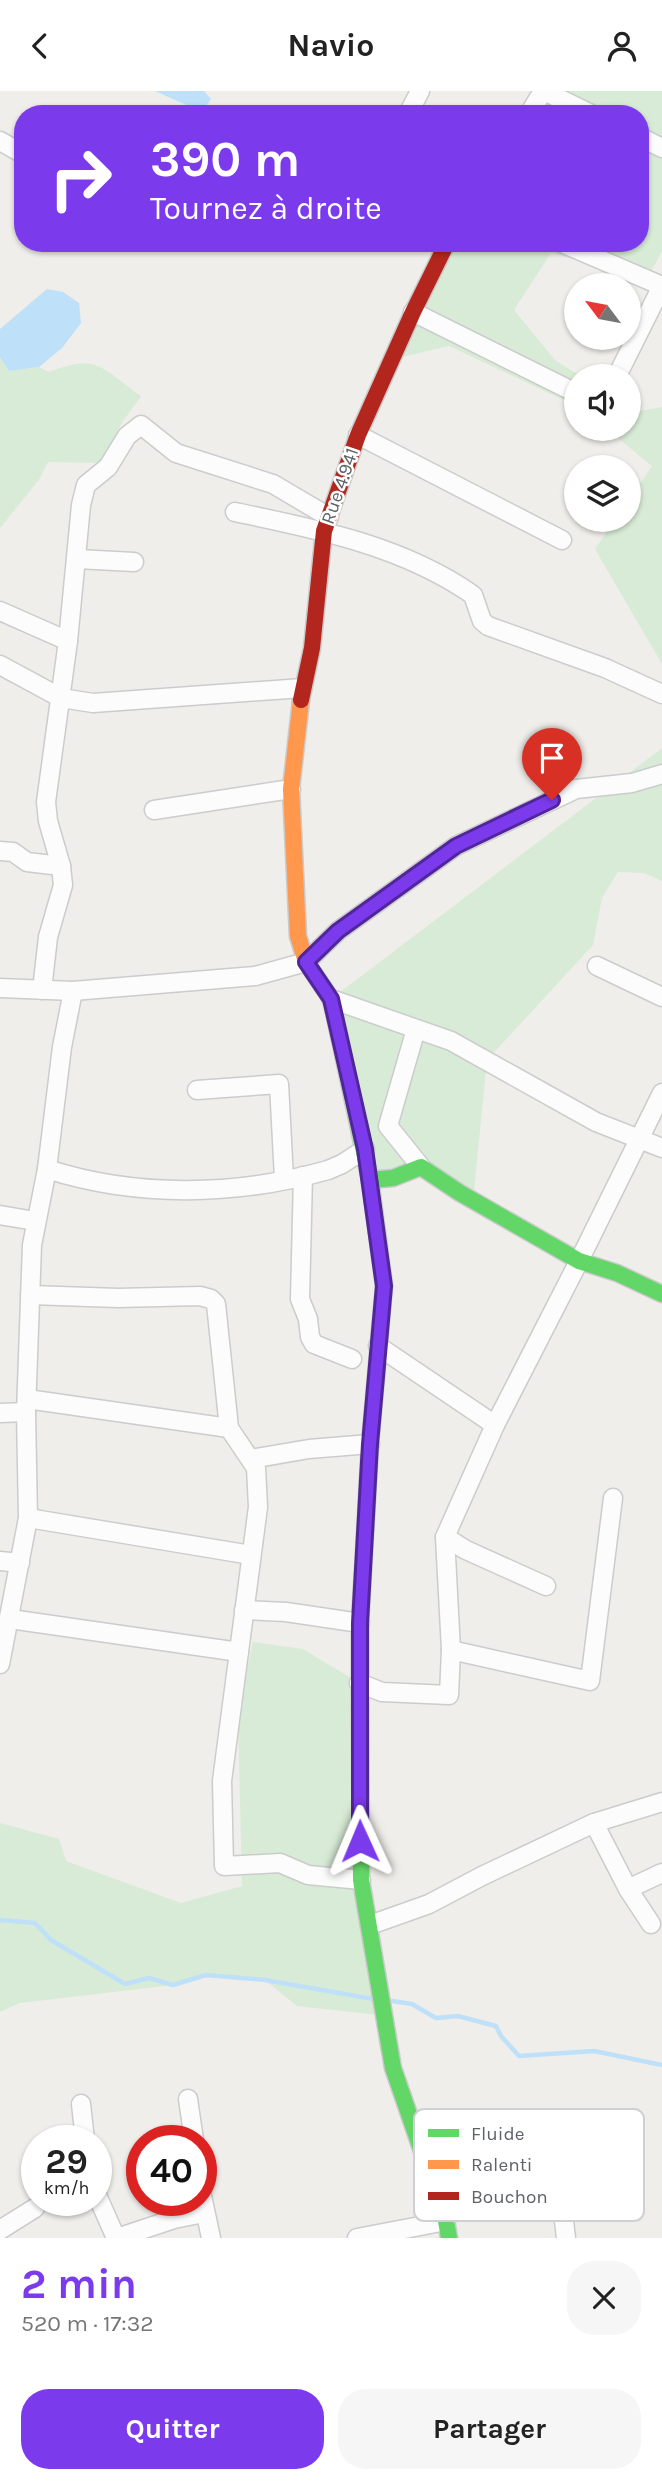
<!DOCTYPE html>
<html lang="fr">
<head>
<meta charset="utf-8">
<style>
  body { margin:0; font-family:Karla,sans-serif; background:#f6f6f6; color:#222; height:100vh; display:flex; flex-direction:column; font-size:26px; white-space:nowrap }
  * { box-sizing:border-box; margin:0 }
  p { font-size:23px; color:#767676 }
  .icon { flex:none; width:38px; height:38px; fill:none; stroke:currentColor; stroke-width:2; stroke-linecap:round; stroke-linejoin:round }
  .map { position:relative; height:2147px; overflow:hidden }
  .sheet { display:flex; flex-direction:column; background:#fff; flex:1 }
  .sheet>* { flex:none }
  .banner { position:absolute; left:14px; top:14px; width:635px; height:147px; border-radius:28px; box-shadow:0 2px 5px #0004; background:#7c3aed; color:#fff; overflow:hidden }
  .needle { width:46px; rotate:302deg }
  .tools { position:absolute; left:564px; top:182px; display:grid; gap:14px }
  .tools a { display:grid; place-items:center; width:77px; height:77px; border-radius:50%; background:#fff; box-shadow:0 2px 5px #0004; font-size:35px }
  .speed { position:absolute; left:21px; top:2034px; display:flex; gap:14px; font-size:35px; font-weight:700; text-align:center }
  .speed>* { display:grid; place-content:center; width:91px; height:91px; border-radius:50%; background:#fff; box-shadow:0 2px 5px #0004; line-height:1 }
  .speed small { font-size:18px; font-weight:400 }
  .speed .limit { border:10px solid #d22; background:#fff; color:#111 }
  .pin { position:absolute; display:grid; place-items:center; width:60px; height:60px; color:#fff; margin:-72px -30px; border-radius:50% 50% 50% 0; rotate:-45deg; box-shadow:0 0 7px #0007 }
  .pin .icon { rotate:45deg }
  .me { position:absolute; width:77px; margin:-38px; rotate:359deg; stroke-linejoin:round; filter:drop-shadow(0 0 5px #0008) }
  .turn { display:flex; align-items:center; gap:24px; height:147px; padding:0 21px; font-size:32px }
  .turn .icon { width:91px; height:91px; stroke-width:2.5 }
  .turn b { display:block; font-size:49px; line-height:60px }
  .round { display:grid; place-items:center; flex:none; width:74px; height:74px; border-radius:28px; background:#f6f6f6 }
  .head { display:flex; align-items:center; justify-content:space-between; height:119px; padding:0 21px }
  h1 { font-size:42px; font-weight:700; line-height:52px; color:#7c3aed }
  .action { display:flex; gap:14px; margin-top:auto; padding:14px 21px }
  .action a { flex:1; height:80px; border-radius:28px; background:#7c3aed; color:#fff; font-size:28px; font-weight:700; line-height:80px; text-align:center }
  .action a+a { background:#f6f6f6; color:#222 }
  header { display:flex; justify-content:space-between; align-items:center; height:91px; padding:0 21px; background:#fff; font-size:32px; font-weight:700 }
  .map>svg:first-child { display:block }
  .green { fill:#d8ebd6 }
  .water { fill:#bfe0f9 }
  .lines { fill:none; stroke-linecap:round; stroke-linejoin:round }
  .stream { stroke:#bfe0f9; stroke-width:4.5 }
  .street-casing { stroke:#cbcccc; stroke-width:21 }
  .fast-casing { stroke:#cacacb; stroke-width:19 }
  .slow-casing { stroke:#cacacb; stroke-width:19 }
  .jam-casing { stroke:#cacacb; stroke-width:19 }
  .street { stroke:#fdfcfc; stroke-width:18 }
  .fast { stroke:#63d668; stroke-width:16 }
  .slow { stroke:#ff974d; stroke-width:16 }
  .jam { stroke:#b3261e; stroke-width:16 }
  .route-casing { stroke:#51269a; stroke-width:18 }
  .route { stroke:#7c3aed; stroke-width:12 }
  .labels { text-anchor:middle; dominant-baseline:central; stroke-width:5; stroke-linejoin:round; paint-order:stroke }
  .street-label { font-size:19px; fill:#5f6368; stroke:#fff }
  .key { fill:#fff; stroke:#cfd0d2; stroke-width:2 }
  .key-label { font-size:19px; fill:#5f6368 }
</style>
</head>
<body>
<header><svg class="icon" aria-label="back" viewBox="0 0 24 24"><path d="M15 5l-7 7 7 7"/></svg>Navio<svg class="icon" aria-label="person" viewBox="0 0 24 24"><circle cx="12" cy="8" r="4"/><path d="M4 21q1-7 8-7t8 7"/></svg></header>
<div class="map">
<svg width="662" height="2147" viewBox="0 0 662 2147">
  <rect width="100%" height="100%" fill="#efeeea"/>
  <g class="green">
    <polygon points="543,0 662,0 662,160 647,188 551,162 514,219 555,269 580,285 576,285 576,315 449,255 393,268 447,152 640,152 640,23 529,23"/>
    <path d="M 0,266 L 9,280 L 39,276 L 49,281 C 98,262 101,277 141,305 L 123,330 L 100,372 L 48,371 L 40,387 L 0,437 Z"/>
    <polygon points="662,316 662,573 595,458 615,429 628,429 628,410 652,375 607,338 628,338 628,318 634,321"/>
    <polygon points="662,657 662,790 644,782 618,781 602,807 593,854 487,969 473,1109 421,1076 370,1089 331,908"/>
    <polygon points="253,1551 303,1558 359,1592 372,1834 387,1925 297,1915 265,1889 206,1884 173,1894 20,1912 0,1921 0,1732 59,1748 66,1770 181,1812 242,1795 238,1622"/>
  </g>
  <g class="water">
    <polygon points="155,0 204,0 211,8 202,21"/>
    <polygon points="47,198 63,201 79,212 81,232 62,257 39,276 9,280 0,266 0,238"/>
  </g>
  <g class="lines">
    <g class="stream">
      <polyline points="0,1829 35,1832 51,1849 125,1893 149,1887 173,1894 206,1884 265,1889 373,1908"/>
      <polyline points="392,1910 412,1913 436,1927 458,1925 496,1935 501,1945 519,1965 594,1960 662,1974"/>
    </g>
    <g class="street-casing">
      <g id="street">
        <polyline points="544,0 591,23"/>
        <polyline points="408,23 420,0"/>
        <polyline points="529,23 543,0"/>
        <polyline points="640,46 662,57"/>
        <polyline points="0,50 23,63"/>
        <polyline points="562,152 662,195"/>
        <polyline points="413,221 576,302"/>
        <polyline points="617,285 662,195"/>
        <polyline points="358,344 562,449"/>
        <path d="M 235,421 C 317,438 403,455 473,504 L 482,530 L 488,535 L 605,577 L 662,603"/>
        <polyline points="77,468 134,471"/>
        <polyline points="0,520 68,550"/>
        <polyline points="0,574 61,607 93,612 302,597"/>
        <polyline points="154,719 291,698"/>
        <polyline points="0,760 13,761 27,771 61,775"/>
        <polyline points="597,875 662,906"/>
        <polyline points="0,897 73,900 255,885 306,871 338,840 456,755 576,698 632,692 662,683"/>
        <polyline points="42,899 48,846 63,794 61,775 48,730 46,711 68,550 81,414 86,394 108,376 127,345 141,334 176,362 273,393 329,426"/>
        <polyline points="331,908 451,950 596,1031 662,1057"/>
        <polyline points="416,938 388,1035 421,1076"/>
        <polyline points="197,999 279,993 284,1088"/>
        <path d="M 47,1078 C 137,1107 237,1105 328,1079 L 342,1073 L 365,1058"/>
        <polyline points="303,1085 300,1208 308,1228 310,1246 314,1253 352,1268"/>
        <polyline points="0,1124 35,1130"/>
        <polyline points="30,1204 118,1207 200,1205 211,1208 216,1213 229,1337 256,1377 258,1416 222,1690 224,1775 280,1772 308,1784 361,1789"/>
        <polyline points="378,1255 495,1334"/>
        <polyline points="27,1308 229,1337"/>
        <polyline points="0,1322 26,1321"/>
        <polyline points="251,1368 309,1358 370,1353"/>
        <polyline points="28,1427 251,1464"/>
        <polyline points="445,1446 466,1459 546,1495"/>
        <polyline points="0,1470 20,1472"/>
        <polyline points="244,1519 286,1521 360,1532"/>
        <polyline points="10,1528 239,1561"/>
        <polyline points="451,1559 590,1590 613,1407"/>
        <polyline points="0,1573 28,1427 26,1321 32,1154 47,1078 62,956 73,900"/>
        <polyline points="359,1592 382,1601 449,1604 451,1559 445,1446 495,1334 579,1170 662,1002"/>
        <polyline points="594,1732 628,1798 662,1782"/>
        <polyline points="628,1798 651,1833"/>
        <polyline points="370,1834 429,1813 482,1785 594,1732 662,1711"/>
        <polyline points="188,2008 194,2049"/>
        <polyline points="81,2013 85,2049"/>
        <polyline points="201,2100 211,2147"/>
        <polyline points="96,2102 116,2147"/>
        <polyline points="564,2130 566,2147"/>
        <polyline points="0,2139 35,2117"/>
        <polyline points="117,2147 174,2128 204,2122"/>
        <polyline points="357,2147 446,2130"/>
      </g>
    </g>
    <g class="fast-casing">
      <g id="fast">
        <polyline points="339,944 370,1089 393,1087 421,1076 460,1102 579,1170 617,1182 662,1203"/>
        <polyline points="360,1618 361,1789 393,1977 446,2130 449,2147"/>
      </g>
    </g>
    <g class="slow-casing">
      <polyline id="slow" points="301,609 291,698 298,845 306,871 331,908 339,944"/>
    </g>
    <g class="jam-casing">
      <g id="jam">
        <polyline points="301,609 312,557 324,440 358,344 413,221 447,152"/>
        <polyline points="360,1618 360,1532 370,1353 384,1195 370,1089"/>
      </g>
    </g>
    <use href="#street" class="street"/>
    <use href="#fast" class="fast"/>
    <use href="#slow" class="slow"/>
    <use href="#jam" class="jam"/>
  </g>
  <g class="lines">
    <g class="route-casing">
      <polyline id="route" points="360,1750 360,1532 370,1353 384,1195 365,1058 331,908 306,871 338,840 456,755 552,709"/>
    </g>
    <use href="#route" class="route"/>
  </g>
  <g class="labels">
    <g class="street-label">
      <text transform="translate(340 395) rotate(-71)">Rue 4.941</text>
    </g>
  </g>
  <rect x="414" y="2018" width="230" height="112" rx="10" class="key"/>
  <rect x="428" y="2038" width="31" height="8" fill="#63d668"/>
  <rect x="428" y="2069" width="31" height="9" fill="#ff974d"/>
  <rect x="428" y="2101" width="31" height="8" fill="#b3261e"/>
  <g class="key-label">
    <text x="471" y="2049">Fluide</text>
    <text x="471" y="2080">Ralenti</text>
    <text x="471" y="2112">Bouchon</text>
  </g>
</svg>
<div class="tools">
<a><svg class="needle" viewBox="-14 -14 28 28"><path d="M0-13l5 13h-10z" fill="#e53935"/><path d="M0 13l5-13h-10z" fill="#767676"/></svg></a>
<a><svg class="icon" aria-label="sound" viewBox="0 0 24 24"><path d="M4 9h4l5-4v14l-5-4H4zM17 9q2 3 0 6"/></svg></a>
<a><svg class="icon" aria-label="layers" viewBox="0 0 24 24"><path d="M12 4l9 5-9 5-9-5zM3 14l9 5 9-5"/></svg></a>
</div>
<div class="speed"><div>29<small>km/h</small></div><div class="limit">40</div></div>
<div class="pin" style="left:552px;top:709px;background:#d93025"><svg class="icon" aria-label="arrive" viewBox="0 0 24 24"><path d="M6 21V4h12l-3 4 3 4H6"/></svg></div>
<svg class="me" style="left:360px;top:1750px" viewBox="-20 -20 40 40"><path d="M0-17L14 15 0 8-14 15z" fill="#7c3aed" stroke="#fff" stroke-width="4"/></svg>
<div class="banner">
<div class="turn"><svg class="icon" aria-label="right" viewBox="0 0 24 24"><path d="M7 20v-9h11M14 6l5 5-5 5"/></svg><div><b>390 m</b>Tournez à droite</div></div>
</div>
</div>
<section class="sheet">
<div class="head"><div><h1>2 min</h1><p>520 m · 17:32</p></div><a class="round"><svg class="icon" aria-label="close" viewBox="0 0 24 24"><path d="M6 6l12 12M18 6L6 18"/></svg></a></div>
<div class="action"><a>Quitter</a><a>Partager</a></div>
</section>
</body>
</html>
